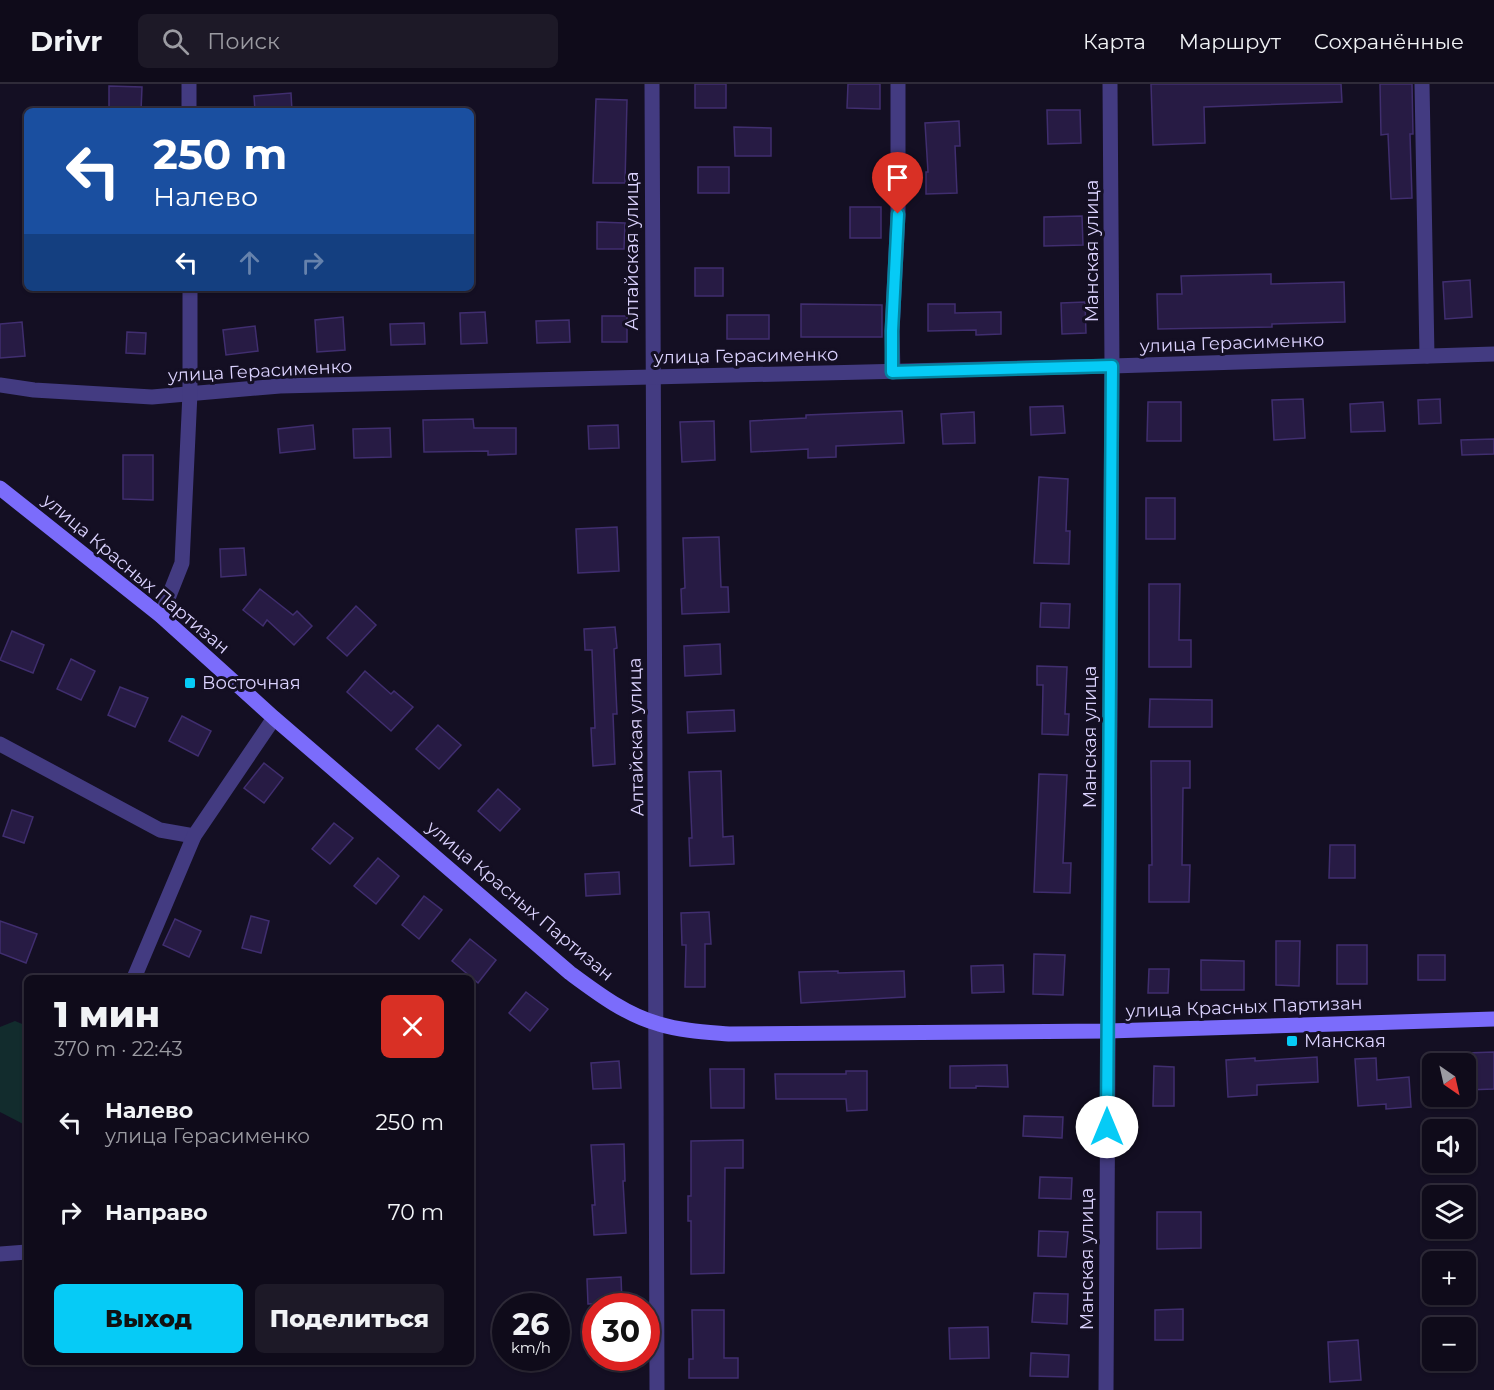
<!DOCTYPE html>
<html lang="ru">
<head>
<meta charset="utf-8">
<style>
  body { margin:0; font-family:Montserrat,sans-serif; background:#1d1927; color:#f1f3f6; height:100vh; display:flex; flex-direction:column; font-size:22px; white-space:nowrap }
  * { box-sizing:border-box; margin:0 }
  p { font-size:20px; color:#9b9ba2 }
  .icon { flex:none; width:33px; height:33px; fill:none; stroke:currentColor; stroke-width:2; stroke-linecap:round; stroke-linejoin:round }
  .map { position:relative; flex:1; overflow:hidden }
  .details { position:absolute; left:24px; top:891px; width:450px; height:390px; display:flex; flex-direction:column; background:#0f0b1a; border-radius:9px; box-shadow:0 2px 4px #0004,0 0 0 2px #2f2b39 }
  .details>* { flex:none }
  .banner { position:absolute; left:24px; top:24px; width:450px; height:183px; border-radius:9px; box-shadow:0 2px 4px #0004,0 0 0 2px #2f2b39; background:#1a4fa0; color:#fff; overflow:hidden }
  .needle { width:39px; rotate:146deg }
  .buttons { position:absolute; left:1422px; top:969px; display:grid; gap:12px }
  .buttons a { display:grid; place-items:center; width:54px; height:54px; border-radius:9px; background:#0f0b1a; box-shadow:0 2px 4px #0004,0 0 0 2px #2f2b39; font-size:30px }
  .speed { position:absolute; left:492px; top:1209px; display:flex; gap:12px; font-size:30px; font-weight:700; text-align:center }
  .speed>* { display:grid; place-content:center; width:78px; height:78px; border-radius:50%; background:#0f0b1a; box-shadow:0 2px 4px #0004,0 0 0 2px #2f2b39; line-height:1 }
  .speed small { font-size:15px; font-weight:400 }
  .speed .limit { border:9px solid #d22; background:#fff; color:#111 }
  .pin { position:absolute; display:grid; place-items:center; width:51px; height:51px; color:#fff; margin:-62px -26px; border-radius:50% 50% 50% 0; rotate:-45deg; box-shadow:0 0 6px #0007 }
  .pin .icon { rotate:45deg }
  .me { position:absolute; width:66px; margin:-33px; rotate:0deg; stroke-linejoin:round; filter:drop-shadow(0 0 4px #0008) }
  .turn { display:flex; align-items:center; gap:21px; height:126px; padding:0 30px; font-size:27px }
  .turn .icon { width:78px; height:78px; stroke-width:2.5 }
  .turn b { display:block; font-size:42px; line-height:51px }
  .lanes { display:flex; align-items:center; height:57px; padding:0 30px; background:#0003; justify-content:center; gap:30px; direction:ltr }
  .lanes .off { opacity:.35 }
  .round { display:grid; place-items:center; flex:none; width:63px; height:63px; border-radius:9px; background:#1d1927 }
  .headline { display:flex; align-items:center; justify-content:space-between; height:102px; padding:0 30px }
  h1 { font-size:36px; font-weight:800; line-height:45px }
  .cta { display:flex; gap:12px; margin-top:auto; padding:12px 30px }
  .cta a { flex:1; height:69px; border-radius:9px; background:#06cbf6; color:#111; font-size:24px; font-weight:800; line-height:69px; text-align:center }
  .cta a+a { background:#1d1927; color:#f1f3f6 }
  ul { padding:0; list-style:none }
  li { display:flex; align-items:center; gap:18px; height:90px; padding:0 30px }
  li div { flex:1 }
  li b { display:block; font-size:22px }
  li em { font-style:normal }
  header { display:flex; align-items:center; gap:36px; box-sizing:border-box; height:84px; padding:0 30px; background:#0f0b1a; border-bottom:2px solid #2f2b39 }
  header strong { font-size:28px }
  nav { display:flex; gap:33px; margin-inline-start:auto; font-size:21px }
  .search { width:420px; height:54px; background:#1d1927; display:flex; align-items:center; gap:15px; box-sizing:border-box; padding:0 21px; border-radius:9px; color:#9b9ba2; font-size:22px }
  .map>svg:first-child { display:block }
  .green { fill:#122c2d }
  .building { fill:#271b44; stroke:#402e6f; stroke-width:1.5 }
  .lines { fill:none; stroke-linecap:round; stroke-linejoin:round }
  .minor { stroke:#433b81; stroke-width:15 }
  .secondary { stroke:#7b6cfb; stroke-width:15 }
  .route-casing { stroke:#0484a0; stroke-width:15 }
  .route { stroke:#06cbf6; stroke-width:10 }
  .poi-dot { fill:#06cbf6; stroke:#140f23; stroke-width:2 }
  .labels { text-anchor:middle; dominant-baseline:central; stroke-width:6; stroke-linejoin:round; paint-order:stroke }
  .street-label { font-size:18px; fill:#dbd2fe; stroke:#140f23 }
  .poi-label { font-size:18px; fill:#dbd2fe; stroke:#140f23; text-anchor:start }
</style>
</head>
<body>
<header>
<strong>Drivr</strong>
<div class="search"><svg class="icon" aria-label="search" viewBox="0 0 24 24"><circle cx="10" cy="10" r="6"/><path d="M15 15l6 6"/></svg>Поиск</div>
<nav><a>Карта</a><a>Маршрут</a><a>Сохранённые</a></nav>
</header>
<div class="map">
<svg width="1494" height="1306" viewBox="0 0 1494 1306">
  <rect width="100%" height="100%" fill="#140f23"/>
  <polygon class="green" points="15,937 27,942 27,1042 0,1028 0,943"/>
  <g class="building">
    <rect x="695" y="0" width="31" height="24"/>
    <polygon points="848,0 880,0 880,25 847,24"/>
    <polygon points="1151,0 1341,0 1342,18 1204,23 1205,59 1153,61"/>
    <polygon points="1380,0 1412,0 1413,50 1410,50 1412,114 1391,115 1388,50 1381,51"/>
    <polygon points="109,2 142,3 141,27 109,27"/>
    <polygon points="291,9 292,27 255,27 254,12"/>
    <polygon points="596,15 627,16 625,99 593,99"/>
    <polygon points="1047,26 1080,26 1081,59 1048,60"/>
    <polygon points="959,37 960,62 955,62 957,109 926,110 926,88 928,88 925,39"/>
    <polygon points="734,43 771,44 771,72 735,72"/>
    <rect x="698" y="83" width="31" height="26"/>
    <rect x="850" y="123" width="31" height="31"/>
    <polygon points="1082,132 1083,161 1044,162 1044,133"/>
    <polygon points="597,138 625,139 624,165 597,165"/>
    <rect x="695" y="184" width="28" height="28"/>
    <polygon points="1271,190 1271,200 1344,198 1345,238 1272,240 1272,243 1158,245 1157,210 1182,210 1181,192"/>
    <polygon points="1470,196 1472,233 1445,235 1443,198"/>
    <polygon points="1085,218 1086,249 1062,250 1061,219"/>
    <polygon points="801,220 882,221 882,253 801,253"/>
    <polygon points="928,220 955,220 955,229 1001,228 1001,250 976,251 976,246 928,247"/>
    <polygon points="485,228 487,259 461,260 460,229"/>
    <rect x="727" y="231" width="42" height="24"/>
    <rect x="602" y="232" width="25" height="26"/>
    <polygon points="343,233 345,266 317,268 315,236"/>
    <polygon points="569,236 570,258 537,259 536,237"/>
    <polygon points="22,238 25,272 0,274 0,240"/>
    <polygon points="424,239 425,260 391,261 390,240"/>
    <polygon points="255,242 258,267 226,271 223,246"/>
    <polygon points="127,248 146,249 145,270 126,269"/>
    <polygon points="1303,315 1305,354 1274,356 1272,316"/>
    <polygon points="1440,315 1441,339 1419,340 1418,316"/>
    <polygon points="1148,318 1181,318 1181,357 1147,357"/>
    <polygon points="1383,318 1385,347 1351,348 1350,320"/>
    <polygon points="1063,322 1065,349 1031,351 1030,323"/>
    <polygon points="902,327 904,359 836,362 836,373 808,374 808,365 751,368 750,337 806,334 806,331"/>
    <polygon points="974,328 975,359 943,360 941,330"/>
    <polygon points="473,335 474,344 516,344 516,370 488,371 488,367 424,368 423,336"/>
    <polygon points="714,337 715,376 682,378 680,338"/>
    <polygon points="313,341 315,365 280,369 278,345"/>
    <polygon points="618,341 619,364 589,365 588,342"/>
    <polygon points="390,344 391,373 354,374 353,345"/>
    <polygon points="1494,355 1494,370 1462,371 1461,356"/>
    <polygon points="123,371 153,371 153,416 123,415"/>
    <polygon points="1039,393 1068,395 1066,447 1070,447 1069,480 1034,479"/>
    <rect x="1146" y="414" width="29" height="41"/>
    <polygon points="617,443 619,487 578,489 576,445"/>
    <polygon points="719,453 721,503 728,503 729,528 682,530 681,505 685,504 683,454"/>
    <polygon points="244,464 246,491 221,493 220,465"/>
    <polygon points="1149,500 1180,500 1179,556 1191,556 1191,583 1149,583"/>
    <polygon points="260,505 293,531 297,527 312,542 294,561 267,536 263,542 243,526"/>
    <polygon points="1041,519 1070,520 1069,544 1040,543"/>
    <polygon points="356,522 376,541 347,572 327,554"/>
    <polygon points="615,543 617,564 614,565 617,630 613,630 615,680 593,682 591,644 595,644 592,566 585,566 584,545"/>
    <polygon points="12,547 44,561 33,589 0,576"/>
    <polygon points="720,560 721,590 685,592 684,562"/>
    <polygon points="71,575 95,587 81,616 57,605"/>
    <polygon points="1037,582 1067,583 1065,630 1069,630 1068,651 1042,650 1043,601 1037,601"/>
    <polygon points="365,587 391,610 394,607 413,623 391,647 347,608"/>
    <polygon points="120,603 148,614 135,643 108,631"/>
    <polygon points="1150,615 1212,616 1212,643 1149,643"/>
    <polygon points="734,626 735,647 688,649 687,628"/>
    <polygon points="182,632 211,647 198,672 169,657"/>
    <polygon points="438,641 461,661 439,685 416,665"/>
    <polygon points="1151,677 1190,677 1190,704 1183,704 1182,781 1190,781 1189,818 1149,818 1149,781 1152,781"/>
    <polygon points="264,679 283,694 264,719 244,704"/>
    <polygon points="721,687 723,753 733,752 734,780 690,782 689,754 692,754 689,688"/>
    <polygon points="1039,690 1067,691 1063,779 1071,779 1070,809 1034,808"/>
    <polygon points="498,705 520,725 500,747 478,727"/>
    <polygon points="12,726 33,733 24,759 3,752"/>
    <polygon points="334,739 353,754 330,780 312,765"/>
    <polygon points="1330,761 1355,761 1355,794 1329,794"/>
    <polygon points="378,774 399,792 376,820 354,802"/>
    <polygon points="619,788 620,810 586,812 585,790"/>
    <polygon points="424,812 442,826 419,855 402,841"/>
    <polygon points="709,828 711,860 705,860 705,903 685,903 686,861 682,861 681,829"/>
    <polygon points="251,832 269,837 261,869 242,864"/>
    <polygon points="175,835 201,847 189,873 163,861"/>
    <polygon points="0,837 37,850 26,879 0,869"/>
    <polygon points="470,855 496,876 478,899 452,877"/>
    <polygon points="1276,857 1300,857 1299,902 1276,901"/>
    <rect x="1337" y="861" width="30" height="39"/>
    <polygon points="1034,870 1065,871 1063,911 1033,910"/>
    <rect x="1418" y="871" width="27" height="25"/>
    <polygon points="1201,876 1244,877 1244,906 1201,906"/>
    <polygon points="1003,881 1004,908 972,909 971,882"/>
    <polygon points="1149,885 1169,885 1168,909 1148,909"/>
    <polygon points="838,887 838,889 904,887 905,913 801,919 799,888"/>
    <polygon points="526,908 548,925 530,947 509,929"/>
    <polygon points="1494,968 1494,1005 1466,1006 1466,969"/>
    <polygon points="1317,973 1318,998 1257,1001 1257,1011 1228,1013 1226,976 1255,974 1255,977"/>
    <polygon points="1376,974 1377,996 1409,993 1411,1023 1386,1025 1386,1020 1358,1022 1355,975"/>
    <polygon points="619,977 621,1004 593,1005 591,979"/>
    <polygon points="1007,981 1008,1003 976,1002 976,1004 950,1004 950,982"/>
    <polygon points="1154,982 1174,983 1174,1022 1153,1022"/>
    <polygon points="710,985 744,985 744,1024 711,1024"/>
    <polygon points="846,987 867,987 867,1026 847,1027 846,1015 776,1015 775,990 846,990"/>
    <polygon points="1024,1032 1063,1033 1062,1054 1023,1052"/>
    <polygon points="743,1056 743,1084 725,1084 724,1189 691,1190 691,1137 688,1137 688,1112 691,1112 691,1057"/>
    <polygon points="624,1060 625,1097 623,1097 626,1149 594,1151 592,1121 595,1121 591,1061"/>
    <polygon points="1040,1093 1072,1094 1071,1115 1039,1114"/>
    <polygon points="1157,1128 1201,1128 1201,1164 1157,1165"/>
    <polygon points="1039,1147 1068,1148 1066,1173 1038,1172"/>
    <polygon points="621,1193 622,1218 588,1220 587,1195"/>
    <polygon points="1034,1209 1068,1210 1067,1240 1032,1238"/>
    <polygon points="1183,1225 1183,1256 1155,1256 1155,1226"/>
    <polygon points="692,1226 724,1226 724,1274 738,1274 738,1294 689,1294 689,1275 693,1275"/>
    <polygon points="988,1243 989,1274 950,1275 949,1244"/>
    <polygon points="1358,1256 1361,1296 1330,1298 1328,1258"/>
    <polygon points="1031,1269 1069,1271 1068,1293 1030,1292"/>
  </g>
  <g class="lines">
    <g class="minor">
      <polyline points="189,0 189,27"/>
      <path d="M 652,0 C 652,435 658,871 657,1306"/>
      <polyline points="1422,0 1427,272"/>
      <polyline points="893,288 892,247 898,131 898,0"/>
      <polyline points="0,301 34,306 152,313 280,302 1112,282 1494,270"/>
      <polyline points="161,532 182,479 190,309 190,204"/>
      <polyline points="0,660 160,746 194,752"/>
      <polyline points="134,894 194,752 274,634"/>
      <polyline points="0,1170 27,1168"/>
      <polyline points="1106,1306 1112,282 1110,0"/>
    </g>
    <path class="secondary" d="M 0,404 L 161,532 L 274,634 L 570,889 C 597,909 626,931 659,940 C 682,947 705,948 729,950 L 1108,947 L 1494,935"/>
  </g>
  <g class="lines">
    <g class="route-casing">
      <polyline id="route" points="898,130 892,247 892,288 1112,282 1107,1043"/>
    </g>
    <use href="#route" class="route"/>
  </g>
  <g class="poi-dot">
    <rect x="184" y="593" width="12" height="12" rx="3"/>
    <rect x="1286" y="951" width="12" height="12" rx="3"/>
  </g>
  <g class="labels">
    <g class="street-label">
      <text transform="translate(632 167) rotate(-90)">Алтайская улица</text>
      <text transform="translate(1092 167) rotate(-90)">Манская улица</text>
      <text transform="translate(1232 259) rotate(-2)">улица Герасименко</text>
      <text transform="translate(746 272) rotate(-1)">улица Герасименко</text>
      <text transform="translate(260 287) rotate(-3)">улица Герасименко</text>
      <text transform="translate(136 490) rotate(40)">улица Красных Партизан</text>
      <text transform="translate(636 653) rotate(-91)">Алтайская улица</text>
      <text transform="translate(1090 653) rotate(-90)">Манская улица</text>
      <text transform="translate(520 817) rotate(40)">улица Красных Партизан</text>
      <text transform="translate(1244 923) rotate(-2)">улица Красных Партизан</text>
      <text transform="translate(1087 1175) rotate(-90)">Манская улица</text>
    </g>
    <g class="poi-label">
      <text x="202" y="599">Восточная</text>
      <text x="1304" y="957">Манская</text>
    </g>
  </g>
</svg>
<div class="buttons">
<a><svg class="needle" viewBox="-14 -14 28 28"><path d="M0-13l5 13h-10z" fill="#e53935"/><path d="M0 13l5-13h-10z" fill="#9b9ba2"/></svg></a>
<a><svg class="icon" aria-label="sound" viewBox="0 0 24 24"><path d="M4 9h4l5-4v14l-5-4H4zM17 9q2 3 0 6"/></svg></a>
<a><svg class="icon" aria-label="layers" viewBox="0 0 24 24"><path d="M12 4l9 5-9 5-9-5zM3 14l9 5 9-5"/></svg></a>
<a>+</a>
<a>−</a>
</div>
<div class="speed"><div>26<small>km/h</small></div><div class="limit">30</div></div>
<div class="pin" style="left:898px;top:130px;background:#d93025"><svg class="icon" aria-label="arrive" viewBox="0 0 24 24"><path d="M6 21V4h12l-3 4 3 4H6"/></svg></div>
<svg class="me" style="left:1107px;top:1043px" viewBox="-20 -20 40 40"><circle r="19" fill="#fff"/><path d="M0-13L10 11 0 6-10 11z" fill="#06cbf6"/></svg>
<div class="banner">
<div class="turn"><svg class="icon" aria-label="left" viewBox="0 0 24 24"><path d="M17 20v-9H6M10 6l-5 5 5 5"/></svg><div><b>250 m</b>Налево</div></div>
<div class="lanes"><svg class="icon" aria-label="left" viewBox="0 0 24 24"><path d="M17 20v-9H6M10 6l-5 5 5 5"/></svg><svg class="icon off" aria-label="ahead" viewBox="0 0 24 24"><path d="M12 20V5M6 11l6-6 6 6"/></svg><svg class="icon off" aria-label="right" viewBox="0 0 24 24"><path d="M7 20v-9h11M14 6l5 5-5 5"/></svg></div>
</div>
<section class="details">
<div class="headline"><div><h1>1 мин</h1><p>370 m · 22:43</p></div><a class="round" style="background:#d93025;color:#fff"><svg class="icon" aria-label="close" viewBox="0 0 24 24"><path d="M6 6l12 12M18 6L6 18"/></svg></a></div>
<ul>
<li><svg class="icon" aria-label="left" viewBox="0 0 24 24"><path d="M17 20v-9H6M10 6l-5 5 5 5"/></svg><div><b>Налево</b><p>улица Герасименко</p></div><em>250 m</em></li>
<li><svg class="icon" aria-label="right" viewBox="0 0 24 24"><path d="M7 20v-9h11M14 6l5 5-5 5"/></svg><div><b>Направо</b></div><em>70 m</em></li>
</ul>
<div class="cta"><a>Выход</a><a>Поделиться</a></div>
</section>
</div>
</body>
</html>
